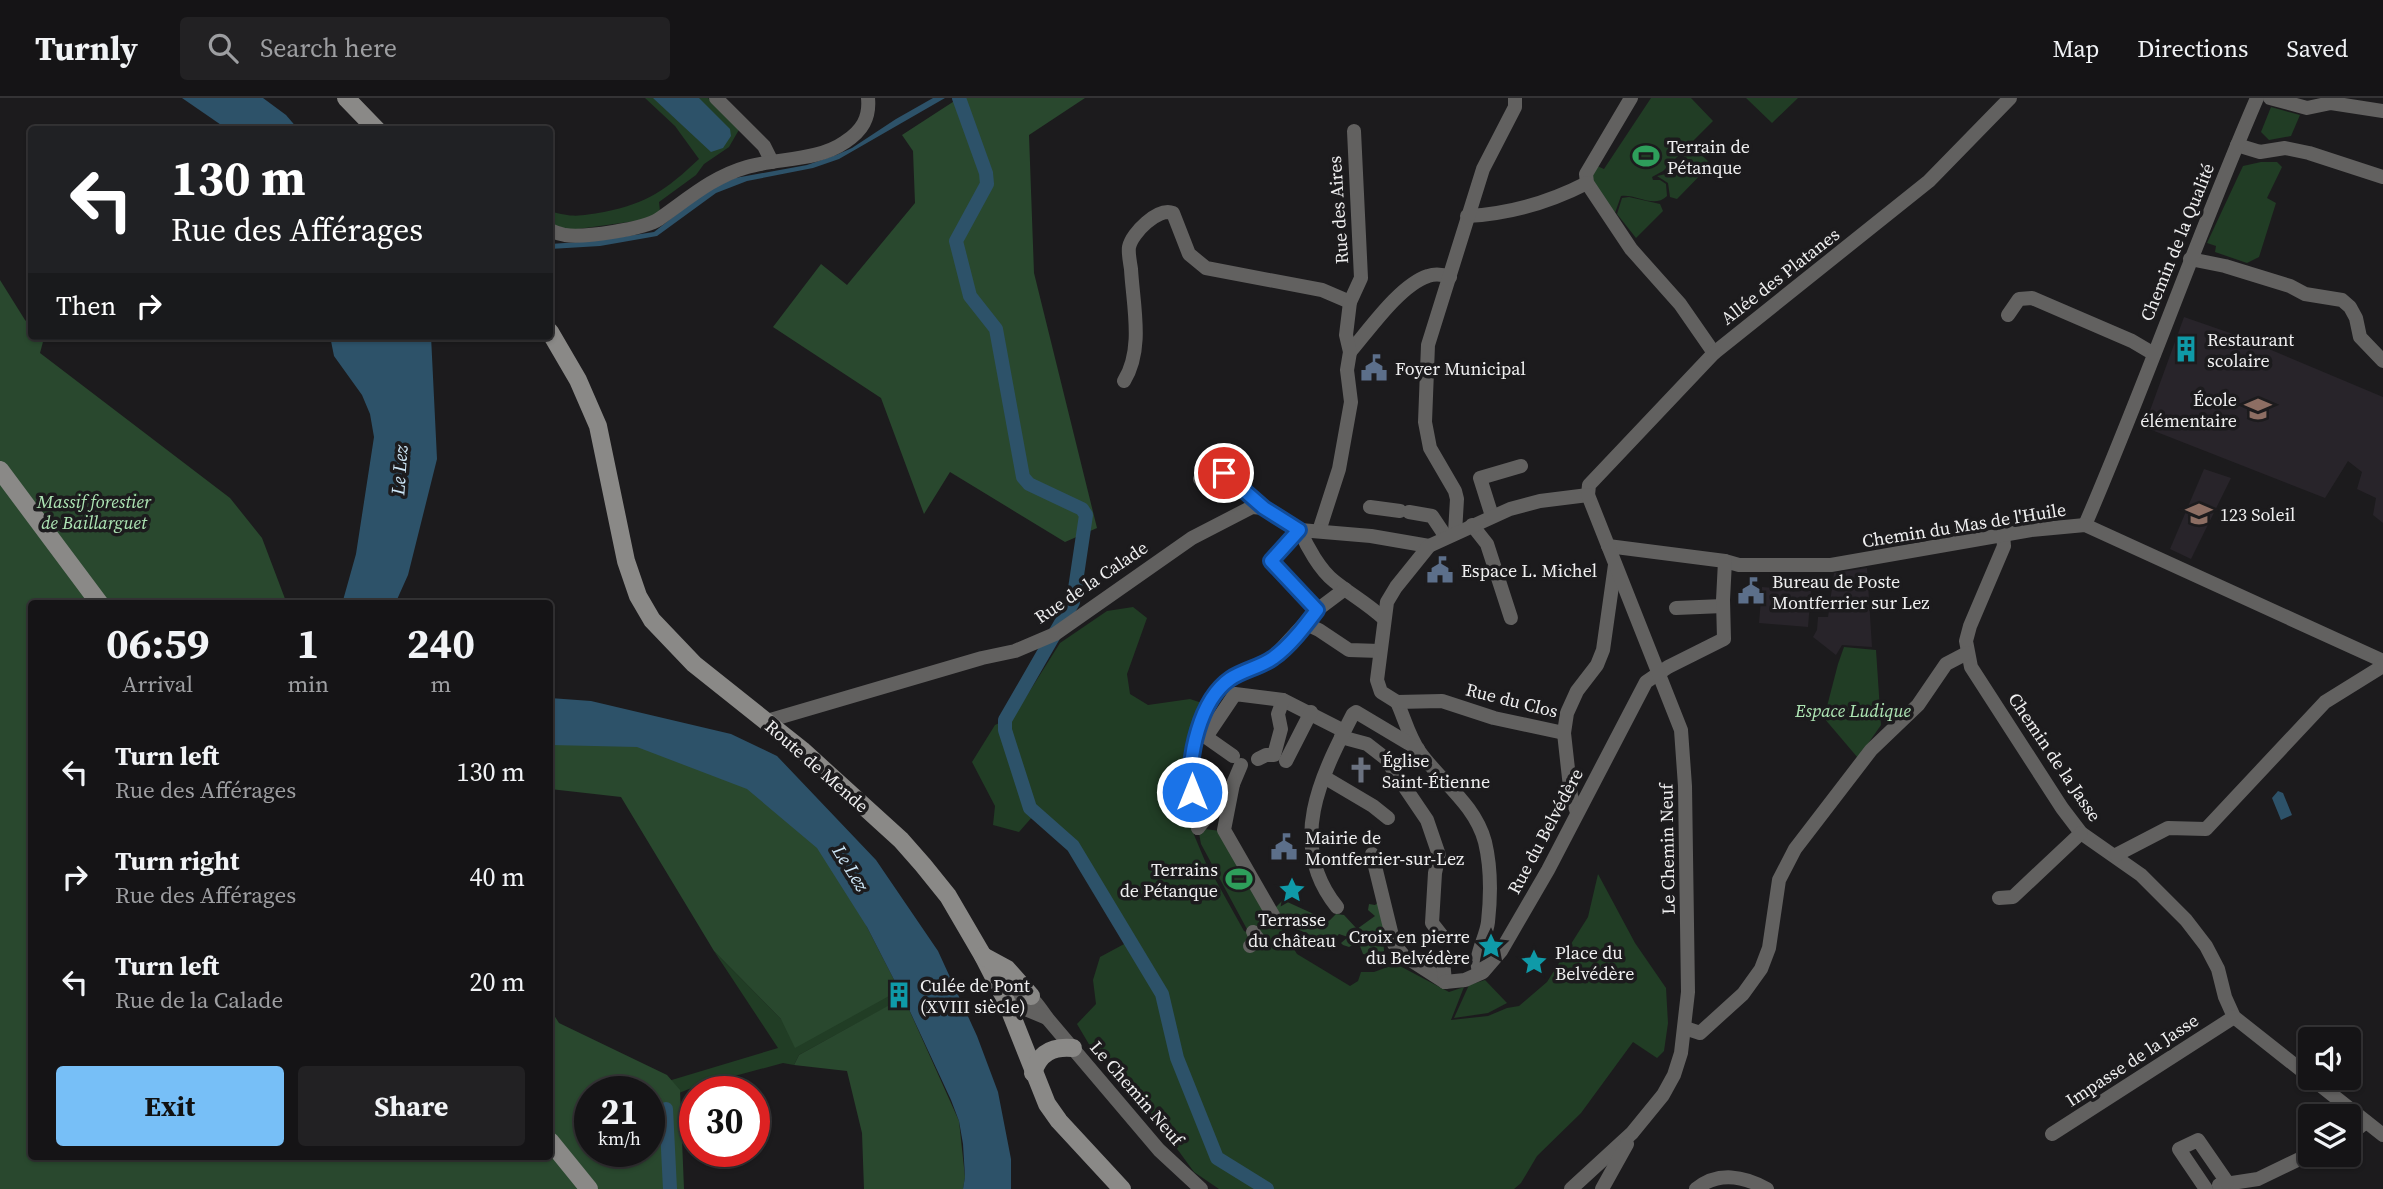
<!DOCTYPE html>
<html lang="en">
<head>
<meta charset="utf-8">
<style>
  body { margin:0; font-family:"Source Serif 4",serif; background:#222123; color:#f1f3f6; height:100vh; display:flex; flex-direction:column; font-size:26px; white-space:nowrap }
  * { box-sizing:border-box; margin:0 }
  p { font-size:23px; color:#9d9ea1 }
  .icon { flex:none; width:38px; height:38px; fill:none; stroke:currentColor; stroke-width:2; stroke-linecap:round; stroke-linejoin:round }
  .map { position:relative; flex:1; overflow:hidden }
  .panel { position:absolute; left:28px; top:502px; width:525px; height:560px; display:flex; flex-direction:column; background:#151416; border-radius:7px; box-shadow:0 2px 5px #0004,0 0 0 2px #343335 }
  .panel>* { flex:none }
  .banner { position:absolute; left:28px; top:28px; width:525px; height:214px; border-radius:7px; box-shadow:0 2px 5px #0004,0 0 0 2px #343335; background:#202124; color:#fff; overflow:hidden }
  .fabs { position:absolute; left:2298px; top:929px; display:grid; gap:14px }
  .fabs a { display:grid; place-items:center; width:63px; height:63px; border-radius:7px; background:#151416; box-shadow:0 2px 5px #0004,0 0 0 2px #343335; font-size:35px }
  .speed { position:absolute; left:574px; top:978px; display:flex; gap:14px; font-size:35px; font-weight:700; text-align:center }
  .speed>* { display:grid; place-content:center; width:91px; height:91px; border-radius:50%; background:#151416; box-shadow:0 2px 5px #0004,0 0 0 2px #343335; line-height:1 }
  .speed small { font-size:18px; font-weight:400 }
  .speed .limit { border:10px solid #d22; background:#fff; color:#111 }
  .pin { position:absolute; display:grid; place-items:center; width:60px; height:60px; color:#fff; margin:-30px; border:4px solid #fff; border-radius:50%; box-shadow:0 2px 7px #0007 }
  .me { position:absolute; width:77px; margin:-38px; rotate:0deg; stroke-linejoin:round; filter:drop-shadow(0 0 5px #0008) }
  .turn { display:flex; align-items:center; gap:24px; height:147px; padding:0 28px; font-size:32px }
  .turn .icon { width:91px; height:91px; stroke-width:2.5 }
  .turn b { display:block; font-size:49px; line-height:60px }
  .then { display:flex; align-items:center; height:66px; padding:0 28px; background:#0003; gap:14px; font-size:26px }
  .eta { display:flex; justify-content:space-evenly; align-items:center; height:119px; text-align:center }
  .eta b { font-size:42px; font-weight:700; line-height:49px }
  .button { display:flex; gap:14px; margin-top:auto; padding:14px 28px }
  .button a { flex:1; height:80px; border-radius:7px; background:#77bff7; color:#111; font-size:28px; font-weight:700; line-height:80px; text-align:center }
  .button a+a { background:#222123; color:#f1f3f6 }
  ul { padding:0; list-style:none }
  li { display:flex; align-items:center; gap:21px; height:105px; padding:0 28px }
  li div { flex:1 }
  li b { display:block; font-size:26px }
  li em { font-style:normal }
  header { display:flex; align-items:center; gap:42px; box-sizing:border-box; height:98px; padding:0 35px; background:#151416; border-bottom:2px solid #343335 }
  header strong { font-size:33px }
  nav { display:flex; gap:38px; margin-inline-start:auto; font-size:24px }
  .search { width:490px; height:63px; background:#222123; display:flex; align-items:center; gap:18px; box-sizing:border-box; padding:0 24px; border-radius:7px; color:#9d9ea1; font-size:26px }
  .map>svg:first-child { display:block }
  .built { fill:#28242a }
  .green { fill:#213d25 }
  .forest { fill:#29482e; fill-rule:evenodd }
  .water { fill:#2d5269 }
  .lines { fill:none; stroke-linecap:round; stroke-linejoin:round }
  .canal { stroke:#2d5269; stroke-width:14 }
  .street { stroke:#626160; stroke-width:14 }
  .secondary { stroke:#8a8987; stroke-width:18 }
  .route-casing { stroke:#114b97; stroke-width:18 }
  .route { stroke:#1a73e8; stroke-width:12 }
  .labels { text-anchor:middle; dominant-baseline:central; stroke-width:7; stroke-linejoin:round; paint-order:stroke }
  .poi-label { font-size:18px; fill:#efeff0; stroke:#1c1b1d; text-anchor:start }
  .street-label { font-size:18px; fill:#efeff0; stroke:#1c1b1d }
  .park-label { font-size:18px; font-style:italic; fill:#aee6b5; stroke:#1c1b1d }
  .water-label { font-size:19px; font-style:italic; fill:#cee7f8; stroke:#1c1b1d }
</style>
</head>
<body>
<header>
<strong>Turnly</strong>
<div class="search"><svg class="icon" aria-label="search" viewBox="0 0 24 24"><circle cx="10" cy="10" r="6"/><path d="M15 15l6 6"/></svg>Search here</div>
<nav><a>Map</a><a>Directions</a><a>Saved</a></nav>
</header>
<div class="map">
<svg width="2383" height="1091" viewBox="0 0 2383 1091">
  <rect width="100%" height="100%" fill="#1c1b1d"/>
  <g class="built">
    <polygon points="2184,219 2233,236 2383,299 2383,425 2373,417 2376,400 2357,391 2362,374 2348,363 2325,400 2144,329"/>
    <polygon points="2204,371 2231,380 2191,461 2170,451"/>
    <polygon points="1867,470 1872,549 1842,547 1836,557 1813,539 1817,532 1818,519 1828,519 1834,475"/>
    <polygon points="1762,489 1811,493 1808,529 1759,525"/>
  </g>
  <g class="green">
    <path d="M 645,0 L 708,0 L 740,30 L 729,49 L 704,66 L 696,77 L 659,104 L 660,113 L 650,121 L 571,132 L 550,127 L 550,113 C 573,120 580,118 604,114 C 648,105 666,92 699,61 L 675,28 Z"/>
    <path d="M 1651,0 L 1691,0 L 1713,23 L 1663,73 L 1652,79 L 1653,82 L 1660,82 L 1666,86 L 1667,98 C 1654,111 1637,96 1621,98 L 1615,115 L 1590,82 L 1597,68 L 1604,71 Z"/>
    <polygon points="1746,0 1798,0 1772,25"/>
    <polygon points="2271,9 2300,17 2291,38 2269,42 2261,34"/>
    <polygon points="1693,49 1711,66 1677,101 1670,99 1668,85 1657,78 1666,76"/>
    <polygon points="2261,64 2277,64 2282,69 2267,100 2276,105 2259,159 2247,165 2215,154 2216,148 2207,145 2243,68"/>
    <polygon points="1629,99 1660,106 1663,113 1636,140 1617,116 1622,100"/>
    <polygon points="1133,509 1147,520 1127,576 1130,596 1148,607 1190,601 1202,605 1192,633 1192,732 1205,763 1244,833 1249,835 1201,746 1198,730 1220,733 1297,856 1350,888 1358,883 1361,874 1374,874 1396,866 1449,894 1464,889 1451,922 1488,918 1507,910 1519,908 1547,884 1588,819 1598,776 1635,845 1666,890 1668,925 1664,953 1657,960 1633,944 1581,1015 1537,1058 1521,1085 1514,1091 1219,1091 1194,1074 1137,996 1093,953 1077,926 1096,906 1093,882 1100,859 1126,845 1068,749 1033,718 1019,734 993,727 995,708 972,664 995,627 1014,618 1060,545 1107,513"/>
    <polygon points="1844,549 1876,552 1881,627 1858,660 1824,620 1838,566"/>
    <polygon points="714,853 781,921 889,898 894,905 799,957 794,967 783,965 694,989 669,999 665,984 778,950"/>
    <polygon points="1485,882 1507,905 1488,915 1454,920 1469,887"/>
  </g>
  <g class="forest">
    <polygon points="959,0 1085,0 1029,37 1034,175 1097,430 1065,444 950,374 924,416 881,300 773,229 821,166 847,187 915,105 913,53 902,37"/>
    <path d="M 0,182 L 25,222 L 31,228 L 32,238 L 44,240 L 40,255 L 230,400 L 262,440 L 287,506 L 32,506 L 32,1059 L 550,1059 L 550,911 L 559,925 L 667,977 L 680,992 L 684,1091 L 0,1091 ZM 590,994 L 649,994 L 649,1054 L 590,1054 Z"/>
    <polygon points="550,633 643,637 768,690 850,787 867,829 907,907 959,1023 965,1079 963,1091 864,1091 862,1035 847,973 794,967 799,957 893,905 889,898 795,950 781,921 714,853 621,699 550,691"/>
    <path d="M 1283,802 L 1329,823 L 1336,816 L 1344,817 L 1357,831 L 1375,818 L 1368,812 L 1369,806 L 1375,807 L 1381,802 L 1387,836 L 1383,839 L 1384,853 L 1378,859 L 1363,856 L 1360,848 L 1354,846 L 1349,849 L 1343,847 L 1341,845 L 1348,839 L 1339,836 L 1332,843 C 1312,842 1303,829 1286,830 L 1277,821 L 1274,811 Z"/>
  </g>
  <g class="water">
    <polygon points="182,0 263,0 286,17 298,31 227,31"/>
    <polygon points="653,0 699,0 730,31 731,38 723,50 711,54"/>
    <polygon points="933,0 945,0 839,61 813,70 747,83 716,95 657,138 600,148 550,151 550,146 594,143 654,134 706,93 735,80 807,67 836,57 852,50 896,21"/>
    <polygon points="330,238 431,238 437,361 408,477 395,506 342,506 356,456 374,339 370,316 362,297 334,258"/>
    <polygon points="550,600 591,603 731,636 777,658 876,762 938,853 977,938 998,994 1011,1061 1011,1091 963,1091 965,1079 963,1046 959,1023 951,1002 907,907 867,829 817,750 747,691 637,649 550,647"/>
    <polygon points="2278,693 2283,695 2292,717 2281,722 2272,700"/>
  </g>
  <g class="lines">
    <g class="canal">
      <polyline points="959,0 986,75 987,86 956,143 970,198 996,231 1023,379 1029,386 1082,411 1086,417 1073,504 1005,622 1005,632 1030,710 1073,748 1162,896 1177,960 1217,1060 1267,1091"/>
      <polyline points="666,1011 670,1091"/>
    </g>
    <g class="street">
      <polyline points="716,0 764,48 772,64"/>
      <polyline points="1631,0 1586,76 1587,85 1631,151 1680,206 1714,255"/>
      <polyline points="2270,0 2307,10 2331,5 2383,13"/>
      <polyline points="2237,47 2260,54 2285,50 2309,55 2383,79"/>
      <path d="M 1467,118 C 1510,116 1548,105 1587,85"/>
      <path d="M 550,132 C 554,134 560,136 565,137 C 583,140 645,131 659,121 C 688,101 712,79 747,69 C 778,60 818,63 845,44 C 862,33 870,20 868,0"/>
      <polyline points="2190,161 2225,168 2290,188 2305,196 2342,202 2350,209 2356,220 2360,239 2383,263"/>
      <polyline points="2008,217 2019,201 2032,200 2132,243 2154,256"/>
      <path d="M 1350,254 C 1369,232 1400,187 1428,178 C 1436,175 1442,176 1450,179"/>
      <path d="M 1124,283 C 1144,251 1133,207 1131,171 C 1130,164 1128,155 1129,149 C 1132,135 1158,109 1173,115 L 1189,156 L 1206,170 L 1322,192 L 1350,204"/>
      <polyline points="1200,381 1212,374 1224,375 1264,410"/>
      <polyline points="1588,397 1589,387 1714,255 1929,83 2010,0"/>
      <polyline points="1370,409 1400,413"/>
      <polyline points="1409,414 1432,418 1446,439"/>
      <polyline points="1492,418 1480,380 1521,368"/>
      <polyline points="1472,427 1487,446 1511,520"/>
      <path d="M 2085,427 C 2146,286 2196,141 2257,0"/>
      <polyline points="1299,432 1271,463 1317,512"/>
      <path d="M 1300,432 C 1307,449 1320,472 1334,483 C 1350,496 1368,506 1383,520"/>
      <polyline points="1319,433 1339,371 1351,304 1347,272 1350,254 1346,237 1350,204 1361,180 1354,33"/>
      <polyline points="1455,435 1457,401 1455,393 1430,350 1425,324 1428,247 1483,71 1515,9 1515,0"/>
      <polyline points="2003,437 2004,448 1970,528 1966,543 1971,569 2062,710 2081,735 2141,777 2186,822 2206,848 2218,871 2225,899 2234,919 2383,1037"/>
      <polyline points="1608,448 1725,463 1739,467 1831,467 2031,432 2085,427 2383,563"/>
      <polyline points="1676,510 1723,508"/>
      <polyline points="1306,526 1319,532 1349,552 1380,553"/>
      <path d="M 1397,604 C 1404,619 1409,639 1419,653 C 1440,683 1475,706 1485,744 C 1491,769 1491,797 1488,824 C 1486,841 1472,860 1480,875"/>
      <polyline points="767,623 982,560 1015,553 1055,536 1192,440 1252,409 1264,410 1300,432 1371,438 1429,448"/>
      <polyline points="1197,633 1206,639 1235,596 1283,602 1344,633"/>
      <polyline points="1564,635 1494,620 1442,603 1397,604 1381,594 1377,582 1387,504 1396,489 1429,448 1510,411 1540,403 1588,397"/>
      <polyline points="1206,639 1233,658"/>
      <polyline points="1341,639 1367,646 1385,660 1427,722 1439,757 1435,775 1432,825 1443,839"/>
      <polyline points="1258,661 1266,657 1274,657 1281,631 1278,616 1283,602"/>
      <polyline points="1286,663 1311,614"/>
      <polyline points="1324,679 1373,708 1388,720"/>
      <polyline points="1233,686 1224,732 1274,819"/>
      <polyline points="1577,714 1571,698 1564,635 1567,615 1577,593 1597,567 1603,552 1615,467"/>
      <polyline points="1198,730 1191,686 1192,662 1197,633 1217,592 1241,574 1272,561 1317,512 1345,491"/>
      <polyline points="1198,730 1233,686 1241,667"/>
      <polyline points="1372,756 1394,846 1403,857 1445,884"/>
      <polyline points="2116,757 2168,730 2206,731 2325,604 2383,568"/>
      <polyline points="1999,800 2013,799 2081,735"/>
      <path d="M 1337,809 C 1286,746 1321,678 1353,616 L 1356,614 L 1418,651"/>
      <polyline points="1250,848 1258,841 1253,834"/>
      <polyline points="1443,862 1445,884"/>
      <polyline points="1445,884 1465,882 1483,874 1501,853 1548,772 1646,584 1668,569 1724,541 1723,502 1725,463"/>
      <path d="M 1002,894 C 1029,892 1032,899 1047,920 L 1159,1052 L 1201,1091"/>
      <polyline points="1006,903 1047,920"/>
      <polyline points="1685,930 1700,935 1743,896 1761,871 1769,850 1779,782 1795,751 1871,652 1918,607 1946,566 1967,555"/>
      <polyline points="2052,1036 2234,919"/>
      <polyline points="2348,1038 2366,1024"/>
      <polyline points="2219,1087 2258,1081 2310,1056"/>
      <polyline points="1571,1091 1632,1035 1663,997 1674,977 1681,955 1688,894 1685,688 1681,632 1588,397"/>
      <polyline points="1602,1091 1627,1046"/>
      <path d="M 1696,1091 C 1718,1073 1744,1078 1767,1091"/>
      <polyline points="2206,1091 2179,1051 2198,1042 2227,1084"/>
    </g>
    <g class="secondary">
      <polyline points="346,0 377,32"/>
      <polyline points="550,234 578,282 598,328 626,463 638,498 652,522 694,566 802,652 901,742 923,767 948,798 983,858 1006,903 1047,1006 1059,1023 1122,1091"/>
      <polyline points="0,372 100,506"/>
      <polyline points="983,858 1007,871 1031,898"/>
      <path d="M 1033,975 C 1039,955 1053,948 1073,950"/>
      <polyline points="550,1043 589,1091"/>
    </g>
  </g>
  <g class="lines">
    <g class="route-casing">
      <path id="route" d="M 1192,694 C 1187,659 1200,602 1230,581 C 1243,572 1261,569 1273,560 C 1290,548 1305,528 1317,512 L 1271,463 L 1299,432 L 1264,410 L 1224,375"/>
    </g>
    <use href="#route" class="route"/>
  </g>
  <defs>
    <g id="stadium-bare" transform="scale(2.1)"><path d="M0-5a6.5 5 0 1 0 0 10a6.5 5 0 1 0 0-10ZM-3.5-1.8h7v3.6h-7Z" fill="#2e9e5b" stroke="#1c1b1d" stroke-width="2.5" paint-order="stroke"/></g>
    <g id="building-bare" transform="scale(2.1)"><path d="M-4-6H4V6H1V3H-1V6H-4ZM-2.5-4.3h1.7v1.8h-1.7ZM.8-4.3h1.7v1.8H.8ZM-2.5-1h1.7V.8h-1.7ZM.8-1h1.7V.8H.8Z" fill="#0f9aa8" stroke="#1c1b1d" stroke-width="2.5" paint-order="stroke"/></g>
    <g id="civic-bare" transform="scale(2.1)"><path d="M-.6-6.5H3V-4.5H.6V-3L4-1V1h2V6H-6V1h2V-1L-.6-3ZM-1.2 2.5V6h2.4V2.5Z" fill="#5c6f8a" stroke="#1c1b1d" stroke-width="2.5" paint-order="stroke"/></g>
    <g id="school-bare" transform="scale(2.1)"><path d="M0-5L7-2L0 1L-7-2ZM-4 1L0 2.5L4 1V4Q0 6-4 4Z" fill="#8d6e63" stroke="#1c1b1d" stroke-width="2.5" paint-order="stroke"/></g>
    <g id="church-bare" transform="scale(2.1)"><path d="M-1.2-6h2.4v3.5h3.3v2.4h-3.3V6h-2.4V-.1h-3.3v-2.4h3.3Z" fill="#6b7280" stroke="#1c1b1d" stroke-width="2.5" paint-order="stroke"/></g>
    <g id="sight-bare" transform="scale(2.1)"><path d="M0-6L1.8-2.2L6-1.7L2.9 1.2L3.7 5.4L0 3.3L-3.7 5.4L-2.9 1.2L-6-1.7L-1.8-2.2Z" fill="#0f9aa8" stroke="#1c1b1d" stroke-width="2.5" paint-order="stroke"/></g>
  </defs>
  <g fill-rule="evenodd">
    <use href="#stadium-bare" x="1646" y="58"/>
    <use href="#building-bare" x="2186" y="251"/>
    <use href="#civic-bare" x="1374" y="270"/>
    <use href="#school-bare" x="2258" y="311"/>
    <use href="#school-bare" x="2199" y="416"/>
    <use href="#civic-bare" x="1440" y="472"/>
    <use href="#civic-bare" x="1751" y="493"/>
    <use href="#church-bare" x="1361" y="672"/>
    <use href="#civic-bare" x="1284" y="749"/>
    <use href="#stadium-bare" x="1239" y="781"/>
    <use href="#sight-bare" x="1292" y="792"/>
    <use href="#sight-bare" x="1491" y="848"/>
    <use href="#sight-bare" x="1534" y="864"/>
    <use href="#building-bare" x="899" y="897"/>
  </g>
  <g class="labels">
    <g class="poi-label">
      <text x="1667" y="48">Terrain de<tspan x="1667" dy="21">Pétanque</tspan></text>
      <text x="2207" y="241">Restaurant<tspan x="2207" dy="21">scolaire</tspan></text>
      <text x="1395" y="270">Foyer Municipal</text>
      <text x="2237" y="301" text-anchor="end">École<tspan x="2237" dy="21">élémentaire</tspan></text>
      <text x="2220" y="416">123 Soleil</text>
      <text x="1461" y="472">Espace L. Michel</text>
      <text x="1772" y="483">Bureau de Poste<tspan x="1772" dy="21">Montferrier sur Lez</tspan></text>
      <text x="1382" y="662">Église<tspan x="1382" dy="21">Saint-Étienne</tspan></text>
      <text x="1305" y="739">Mairie de<tspan x="1305" dy="21">Montferrier-sur-Lez</tspan></text>
      <text x="1218" y="771" text-anchor="end">Terrains<tspan x="1218" dy="21">de Pétanque</tspan></text>
      <text x="1292" y="821" text-anchor="middle">Terrasse<tspan x="1292" dy="21">du château</tspan></text>
      <text x="1470" y="838" text-anchor="end">Croix en pierre<tspan x="1470" dy="21">du Belvédère</tspan></text>
      <text x="1555" y="854">Place du<tspan x="1555" dy="21">Belvédère</tspan></text>
      <text x="920" y="887">Culée de Pont<tspan x="920" dy="21">(XVIII siècle)</tspan></text>
    </g>
    <g class="street-label">
      <text transform="translate(1338 112) rotate(-94)">Rue des Aires</text>
      <text transform="translate(2177 144) rotate(-68)">Chemin de la Qualité</text>
      <text transform="translate(1780 178) rotate(-38)">Allée des Platanes</text>
      <text transform="translate(1964 427) rotate(-9)">Chemin du Mas de l'Huile</text>
      <text transform="translate(1091 484) rotate(-34)">Rue de la Calade</text>
      <text transform="translate(1512 602) rotate(14)">Rue du Clos</text>
      <text transform="translate(2055 659) rotate(56)">Chemin de la Jasse</text>
      <text transform="translate(817 668) rotate(41)">Route de Mende</text>
      <text transform="translate(1545 733) rotate(-62)">Rue du Belvédère</text>
      <text transform="translate(1667 751) rotate(-91)">Le Chemin Neuf</text>
      <text transform="translate(2132 962) rotate(-33)">Impasse de la Jasse</text>
      <text transform="translate(1137 995) rotate(49)">Le Chemin Neuf</text>
    </g>
    <g class="park-label">
      <text x="94" y="403">Massif forestier<tspan x="94" dy="21">de Baillarguet</tspan></text>
      <text x="1853" y="612">Espace Ludique</text>
    </g>
    <g class="water-label">
      <text transform="translate(399 372) rotate(-86)">Le Lez</text>
      <text transform="translate(851 770) rotate(58)">Le Lez</text>
    </g>
  </g>
</svg>
<div class="fabs">
<a><svg class="icon" aria-label="sound" viewBox="0 0 24 24"><path d="M4 9h4l5-4v14l-5-4H4zM17 9q2 3 0 6"/></svg></a>
<a><svg class="icon" aria-label="layers" viewBox="0 0 24 24"><path d="M12 4l9 5-9 5-9-5zM3 14l9 5 9-5"/></svg></a>
</div>
<div class="speed"><div>21<small>km/h</small></div><div class="limit">30</div></div>
<div class="pin" style="left:1224px;top:375px;background:#d93025"><svg class="icon" aria-label="arrive" viewBox="0 0 24 24"><path d="M6 21V4h12l-3 4 3 4H6"/></svg></div>
<svg class="me" style="left:1192px;top:694px" viewBox="-20 -20 40 40"><circle r="17" fill="#1a73e8" stroke="#fff" stroke-width="3"/><path d="M0-11L8 9 0 5-8 9z" fill="#fff"/></svg>
<div class="banner">
<div class="turn"><svg class="icon" aria-label="left" viewBox="0 0 24 24"><path d="M17 20v-9H6M10 6l-5 5 5 5"/></svg><div><b>130 m</b>Rue des Afférages</div></div>
<div class="then">Then<svg class="icon" aria-label="right" viewBox="0 0 24 24"><path d="M7 20v-9h11M14 6l5 5-5 5"/></svg></div>
</div>
<section class="panel">
<div class="eta">
<div><b>06:59</b><p>Arrival</p></div>
<div><b>1</b><p>min</p></div>
<div><b>240</b><p>m</p></div>
</div>
<ul>
<li><svg class="icon" aria-label="left" viewBox="0 0 24 24"><path d="M17 20v-9H6M10 6l-5 5 5 5"/></svg><div><b>Turn left</b><p>Rue des Afférages</p></div><em>130 m</em></li>
<li><svg class="icon" aria-label="right" viewBox="0 0 24 24"><path d="M7 20v-9h11M14 6l5 5-5 5"/></svg><div><b>Turn right</b><p>Rue des Afférages</p></div><em>40 m</em></li>
<li><svg class="icon" aria-label="left" viewBox="0 0 24 24"><path d="M17 20v-9H6M10 6l-5 5 5 5"/></svg><div><b>Turn left</b><p>Rue de la Calade</p></div><em>20 m</em></li>
</ul>
<div class="button"><a>Exit</a><a>Share</a></div>
</section>
</div>
</body>
</html>
